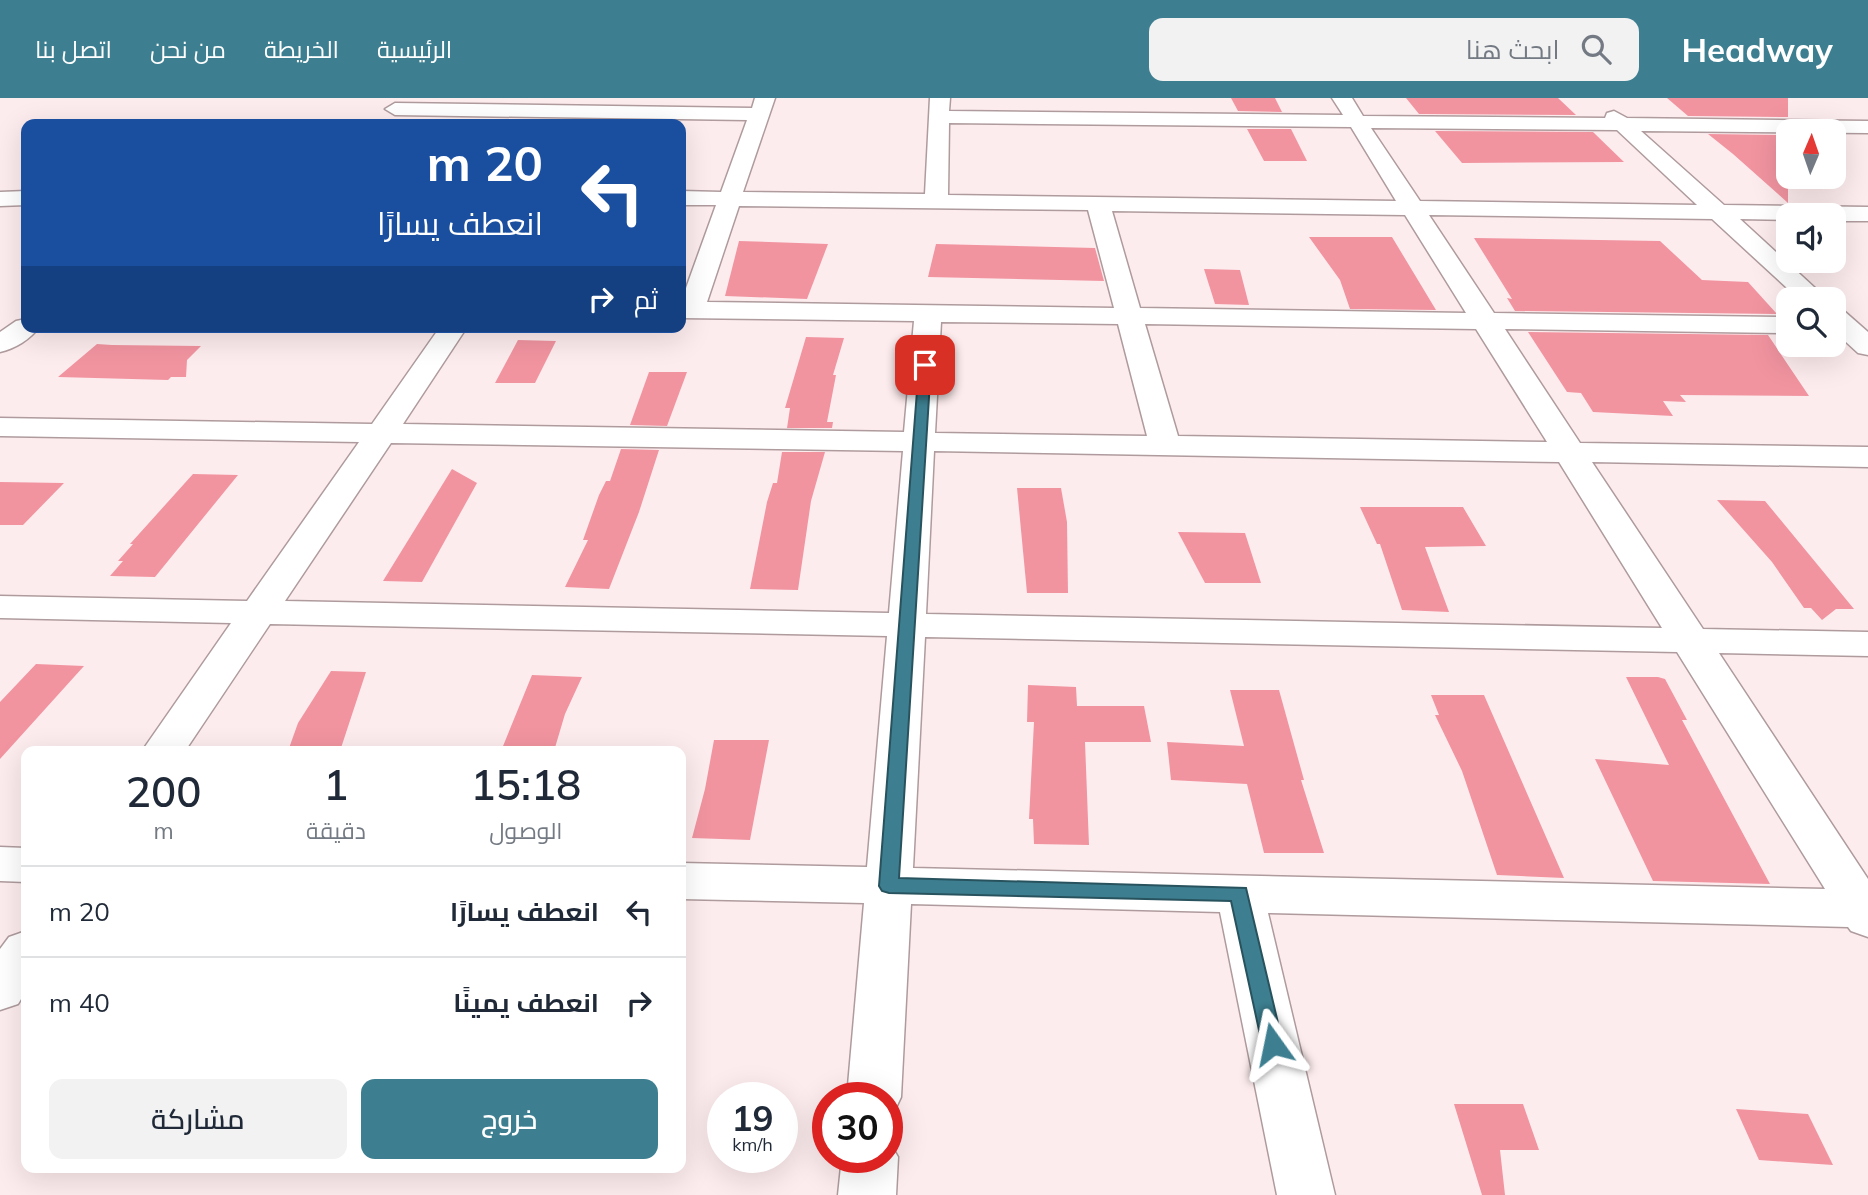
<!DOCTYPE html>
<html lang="ar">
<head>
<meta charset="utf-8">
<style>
  body { margin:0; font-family:Mulish,Cairo,sans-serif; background:#f2f2f3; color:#1f2937; direction:rtl; height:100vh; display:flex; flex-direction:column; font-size:26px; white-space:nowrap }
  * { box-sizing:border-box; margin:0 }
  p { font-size:23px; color:#747a83 }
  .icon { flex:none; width:38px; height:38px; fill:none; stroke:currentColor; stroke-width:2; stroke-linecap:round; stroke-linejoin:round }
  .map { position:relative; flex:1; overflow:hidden; direction:ltr }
  .sheet { position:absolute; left:21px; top:648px; width:665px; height:427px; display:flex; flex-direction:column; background:#fff; border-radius:14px; box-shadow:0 7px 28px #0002; direction:rtl }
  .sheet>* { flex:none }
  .banner { position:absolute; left:21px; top:21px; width:665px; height:214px; border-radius:14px; box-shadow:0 7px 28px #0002; direction:rtl; background:#1a4fa0; color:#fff; overflow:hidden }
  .needle { width:46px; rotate:2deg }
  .tools { position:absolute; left:1776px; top:21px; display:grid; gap:14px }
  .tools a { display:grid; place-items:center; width:70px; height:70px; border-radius:14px; background:#fff; box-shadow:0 7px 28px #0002; font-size:35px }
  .speed { position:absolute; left:707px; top:984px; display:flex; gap:14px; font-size:35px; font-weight:700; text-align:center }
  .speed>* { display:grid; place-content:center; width:91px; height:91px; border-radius:50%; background:#fff; box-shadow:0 7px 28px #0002; line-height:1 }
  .speed small { font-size:18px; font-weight:400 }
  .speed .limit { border:10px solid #d22; background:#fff; color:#111 }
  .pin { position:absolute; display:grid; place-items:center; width:60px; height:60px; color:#fff; margin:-30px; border-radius:14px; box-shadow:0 4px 10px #0006 }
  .me { position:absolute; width:77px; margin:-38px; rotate:348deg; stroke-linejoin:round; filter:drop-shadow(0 0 5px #0008) }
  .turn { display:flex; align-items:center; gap:24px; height:147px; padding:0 28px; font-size:32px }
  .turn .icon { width:91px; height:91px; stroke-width:2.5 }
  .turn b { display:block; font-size:49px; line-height:60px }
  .then { display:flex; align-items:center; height:66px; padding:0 28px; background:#0003; gap:14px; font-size:26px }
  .eta { display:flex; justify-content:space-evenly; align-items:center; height:119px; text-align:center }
  .eta b { font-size:42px; font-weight:600; line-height:49px }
  .cta { display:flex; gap:14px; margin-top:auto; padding:14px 28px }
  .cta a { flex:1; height:80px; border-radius:14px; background:#3d7f90; color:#fff; font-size:28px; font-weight:600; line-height:80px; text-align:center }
  .cta a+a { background:#f2f2f3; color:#1f2937 }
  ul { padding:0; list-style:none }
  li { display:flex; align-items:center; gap:21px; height:91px; padding:0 28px; border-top:2px solid #e0e1e3 }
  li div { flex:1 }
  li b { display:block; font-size:26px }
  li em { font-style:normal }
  header { display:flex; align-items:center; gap:42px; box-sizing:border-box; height:98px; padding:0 35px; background:#3d7f90; color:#fff }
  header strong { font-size:33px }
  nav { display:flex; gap:38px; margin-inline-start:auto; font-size:24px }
  .search { width:490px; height:63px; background:#f2f2f3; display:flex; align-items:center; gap:18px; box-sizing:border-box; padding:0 24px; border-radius:14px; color:#747a83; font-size:26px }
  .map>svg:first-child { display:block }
  .building { fill:#f194a0 }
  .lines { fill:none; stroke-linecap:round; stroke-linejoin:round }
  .minor-casing { stroke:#af9b9d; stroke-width:3 }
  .minor { fill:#fff; fill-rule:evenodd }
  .route { fill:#3d7f90; stroke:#28535e; stroke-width:2 }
</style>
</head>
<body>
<header>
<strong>Headway</strong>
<div class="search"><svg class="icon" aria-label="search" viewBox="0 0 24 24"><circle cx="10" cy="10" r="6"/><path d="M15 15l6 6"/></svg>ابحث هنا</div>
<nav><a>الرئيسية</a><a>الخريطة</a><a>من نحن</a><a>اتصل بنا</a></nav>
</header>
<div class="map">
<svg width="1868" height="1097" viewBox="0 0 1868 1097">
  <rect width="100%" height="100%" fill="#fdecee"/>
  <g class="building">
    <polygon points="1231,0 1275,0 1282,14 1238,13"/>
    <polygon points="1406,0 1558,0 1576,17 1419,16"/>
    <polygon points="1667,0 1788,0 1788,19 1688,18"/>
    <polygon points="1247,31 1291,31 1307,63 1264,63"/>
    <polygon points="1435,33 1593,34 1624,64 1462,65"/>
    <polygon points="1708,36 1788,37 1788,105 1733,56"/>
    <polygon points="1309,139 1392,139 1436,212 1350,211 1340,182"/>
    <polygon points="1474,140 1660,143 1702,182 1748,184 1777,216 1515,213 1507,200 1512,201"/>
    <polygon points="739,143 828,146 807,201 725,198"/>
    <polygon points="936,146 1095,150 1104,183 928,179"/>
    <polygon points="1204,171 1240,172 1249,207 1215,206"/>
    <polygon points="1528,234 1768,237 1809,298 1680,297 1686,304 1663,303 1673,318 1593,314 1581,295 1567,294"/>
    <polygon points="806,239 844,240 833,277 836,277 827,324 833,324 832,330 787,330 790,310 785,310"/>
    <polygon points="518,242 556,243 535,285 495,285"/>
    <polygon points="97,246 112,247 201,248 187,262 186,279 171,279 168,282 58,279"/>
    <polygon points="649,274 687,274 667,328 630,327"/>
    <polygon points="621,351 659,352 639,414 609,491 565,489 588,442 583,442 599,397 606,383 610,383"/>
    <polygon points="782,354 825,354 811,403 798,492 750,491 767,404 773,385 777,385"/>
    <polygon points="452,371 477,385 422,484 383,483"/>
    <polygon points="193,376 238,377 155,479 110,478 123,463 118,463 133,446 130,446"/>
    <polygon points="0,384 64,385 23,427 0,427"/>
    <polygon points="1017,390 1061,390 1067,424 1068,495 1027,495"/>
    <polygon points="1717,402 1765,403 1854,511 1836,511 1822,522 1811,510 1804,510 1772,464"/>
    <polygon points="1360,409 1463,409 1486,448 1425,449 1449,514 1402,512 1380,446 1377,446"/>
    <polygon points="1178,434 1245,435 1261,485 1205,485"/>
    <polygon points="36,566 84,568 0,661 0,604"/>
    <polygon points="331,573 366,574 340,653 288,653 298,625"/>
    <polygon points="532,577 582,579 565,616 554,653 501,653"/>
    <polygon points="1626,579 1658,579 1665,581 1687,622 1682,622 1770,786 1653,783 1595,661 1669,667"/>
    <polygon points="1028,587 1076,589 1077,608 1144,608 1151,644 1085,644 1089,747 1034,746 1033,721 1029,721 1034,624 1027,624"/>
    <polygon points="1230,592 1279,592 1304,682 1301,682 1324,755 1264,755 1247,686 1171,682 1167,644 1244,648"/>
    <polygon points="1431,597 1484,597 1564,780 1497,777 1462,673 1435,617 1439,617"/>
    <polygon points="714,642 769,642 750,742 692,740 705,691"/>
    <polygon points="1454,1006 1523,1006 1539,1052 1500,1052 1505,1097 1482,1097"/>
    <polygon points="1736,1011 1808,1016 1833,1067 1759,1062"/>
  </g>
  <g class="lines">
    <g class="minor-casing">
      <g id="minor">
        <path d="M 755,0 L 775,0 L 743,94 L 925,96 L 930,0 L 950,0 L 949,13 L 1343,17 L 1332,0 L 1352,0 L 1363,18 L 1605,20 L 1607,15 L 1614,13 L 1627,20 L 1868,23 L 1868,35 L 1641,33 L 1724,107 L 1868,109 L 1868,123 L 1834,123 L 1834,117 L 1788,117 L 1788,122 L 1740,121 L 1827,201 L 1799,201 L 1712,121 L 1429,117 L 1494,215 L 1788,219 L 1788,235 L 1505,231 L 1580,345 L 1868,349 L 1868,369 L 1592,364 L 1703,531 L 1868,534 L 1868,558 L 1719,555 L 1868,781 L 1868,839 L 1851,833 L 1848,829 L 1268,815 L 1335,1097 L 1277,1097 L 1220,814 L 911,806 L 901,999 L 893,1016 L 887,1018 L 887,999 L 847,999 L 864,805 L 681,801 L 681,765 L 867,769 L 887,538 L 270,526 L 185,653 L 142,653 L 231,525 L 0,520 L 0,498 L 247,503 L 359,344 L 0,338 L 0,320 L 372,326 L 440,229 L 467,229 L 403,326 L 904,334 L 914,223 L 681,220 L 681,204 L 716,107 L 681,107 L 681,93 L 721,94 L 747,22 L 395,17 L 385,11 L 395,5 L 752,10 ZM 949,25 L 1351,29 L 1396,103 L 948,97 ZM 1371,30 L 1617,32 L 1697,107 L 1420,103 ZM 739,108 L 1088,112 L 1114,210 L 707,204 ZM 1112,113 L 1405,117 L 1466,215 L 1140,210 ZM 941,224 L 1118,226 L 1147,338 L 935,335 ZM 1145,226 L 1476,231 L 1547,344 L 1178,338 ZM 391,345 L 903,353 L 889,515 L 285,503 ZM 934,353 L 1559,364 L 1662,530 L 926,516 ZM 925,539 L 1677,554 L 1825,791 L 913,770 Z"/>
        <polygon points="26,93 26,107 0,108 0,94"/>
        <polygon points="1834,211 1844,213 1868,234 1868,257 1858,255 1834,233"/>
        <path d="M 26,221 L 26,229 L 39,229 C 31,241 14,251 0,254 L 0,234 L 16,223 Z"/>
        <polygon points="0,749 26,750 26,784 0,783"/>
        <polygon points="26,833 26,893 18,906 0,912 0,851 9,839"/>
        <polygon points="887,1040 898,1059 896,1097 838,1097 842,1059 887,1059"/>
      </g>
    </g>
    <use href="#minor" class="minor"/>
  </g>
  <polygon class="route" points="925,263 931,267 899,780 1246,790 1283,946 1280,953 1273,956 1265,953 1262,946 1231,803 889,795 882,793 879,788 919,267"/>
</svg>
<div class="tools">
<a><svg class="needle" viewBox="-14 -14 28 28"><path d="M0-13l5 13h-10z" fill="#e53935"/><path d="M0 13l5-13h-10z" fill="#747a83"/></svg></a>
<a><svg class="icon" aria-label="sound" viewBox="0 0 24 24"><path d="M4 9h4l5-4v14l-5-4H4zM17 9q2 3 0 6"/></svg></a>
<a><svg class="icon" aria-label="search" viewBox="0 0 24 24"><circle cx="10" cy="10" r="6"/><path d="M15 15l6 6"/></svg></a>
</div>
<div class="speed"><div>19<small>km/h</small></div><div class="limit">30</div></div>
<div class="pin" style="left:925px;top:267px;background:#d93025"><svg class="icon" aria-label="arrive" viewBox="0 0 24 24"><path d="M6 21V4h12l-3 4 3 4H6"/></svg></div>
<svg class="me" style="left:1273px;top:946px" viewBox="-20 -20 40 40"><path d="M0-17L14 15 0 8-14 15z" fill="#3d7f90" stroke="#fff" stroke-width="4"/></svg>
<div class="banner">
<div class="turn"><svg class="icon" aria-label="left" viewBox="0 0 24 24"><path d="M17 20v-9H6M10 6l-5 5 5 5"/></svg><div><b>20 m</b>انعطف يسارًا</div></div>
<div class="then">ثم<svg class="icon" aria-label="right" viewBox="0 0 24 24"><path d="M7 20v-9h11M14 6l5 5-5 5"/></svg></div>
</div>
<section class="sheet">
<div class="eta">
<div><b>15:18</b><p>الوصول</p></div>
<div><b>1</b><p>دقيقة</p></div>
<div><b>200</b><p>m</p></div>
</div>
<ul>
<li><svg class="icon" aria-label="left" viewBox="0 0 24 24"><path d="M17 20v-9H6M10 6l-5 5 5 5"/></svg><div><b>انعطف يسارًا</b></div><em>20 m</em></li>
<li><svg class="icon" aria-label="right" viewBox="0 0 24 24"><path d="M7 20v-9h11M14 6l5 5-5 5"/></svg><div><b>انعطف يمينًا</b></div><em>40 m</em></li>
</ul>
<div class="cta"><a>خروج</a><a>مشاركة</a></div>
</section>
</div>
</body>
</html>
